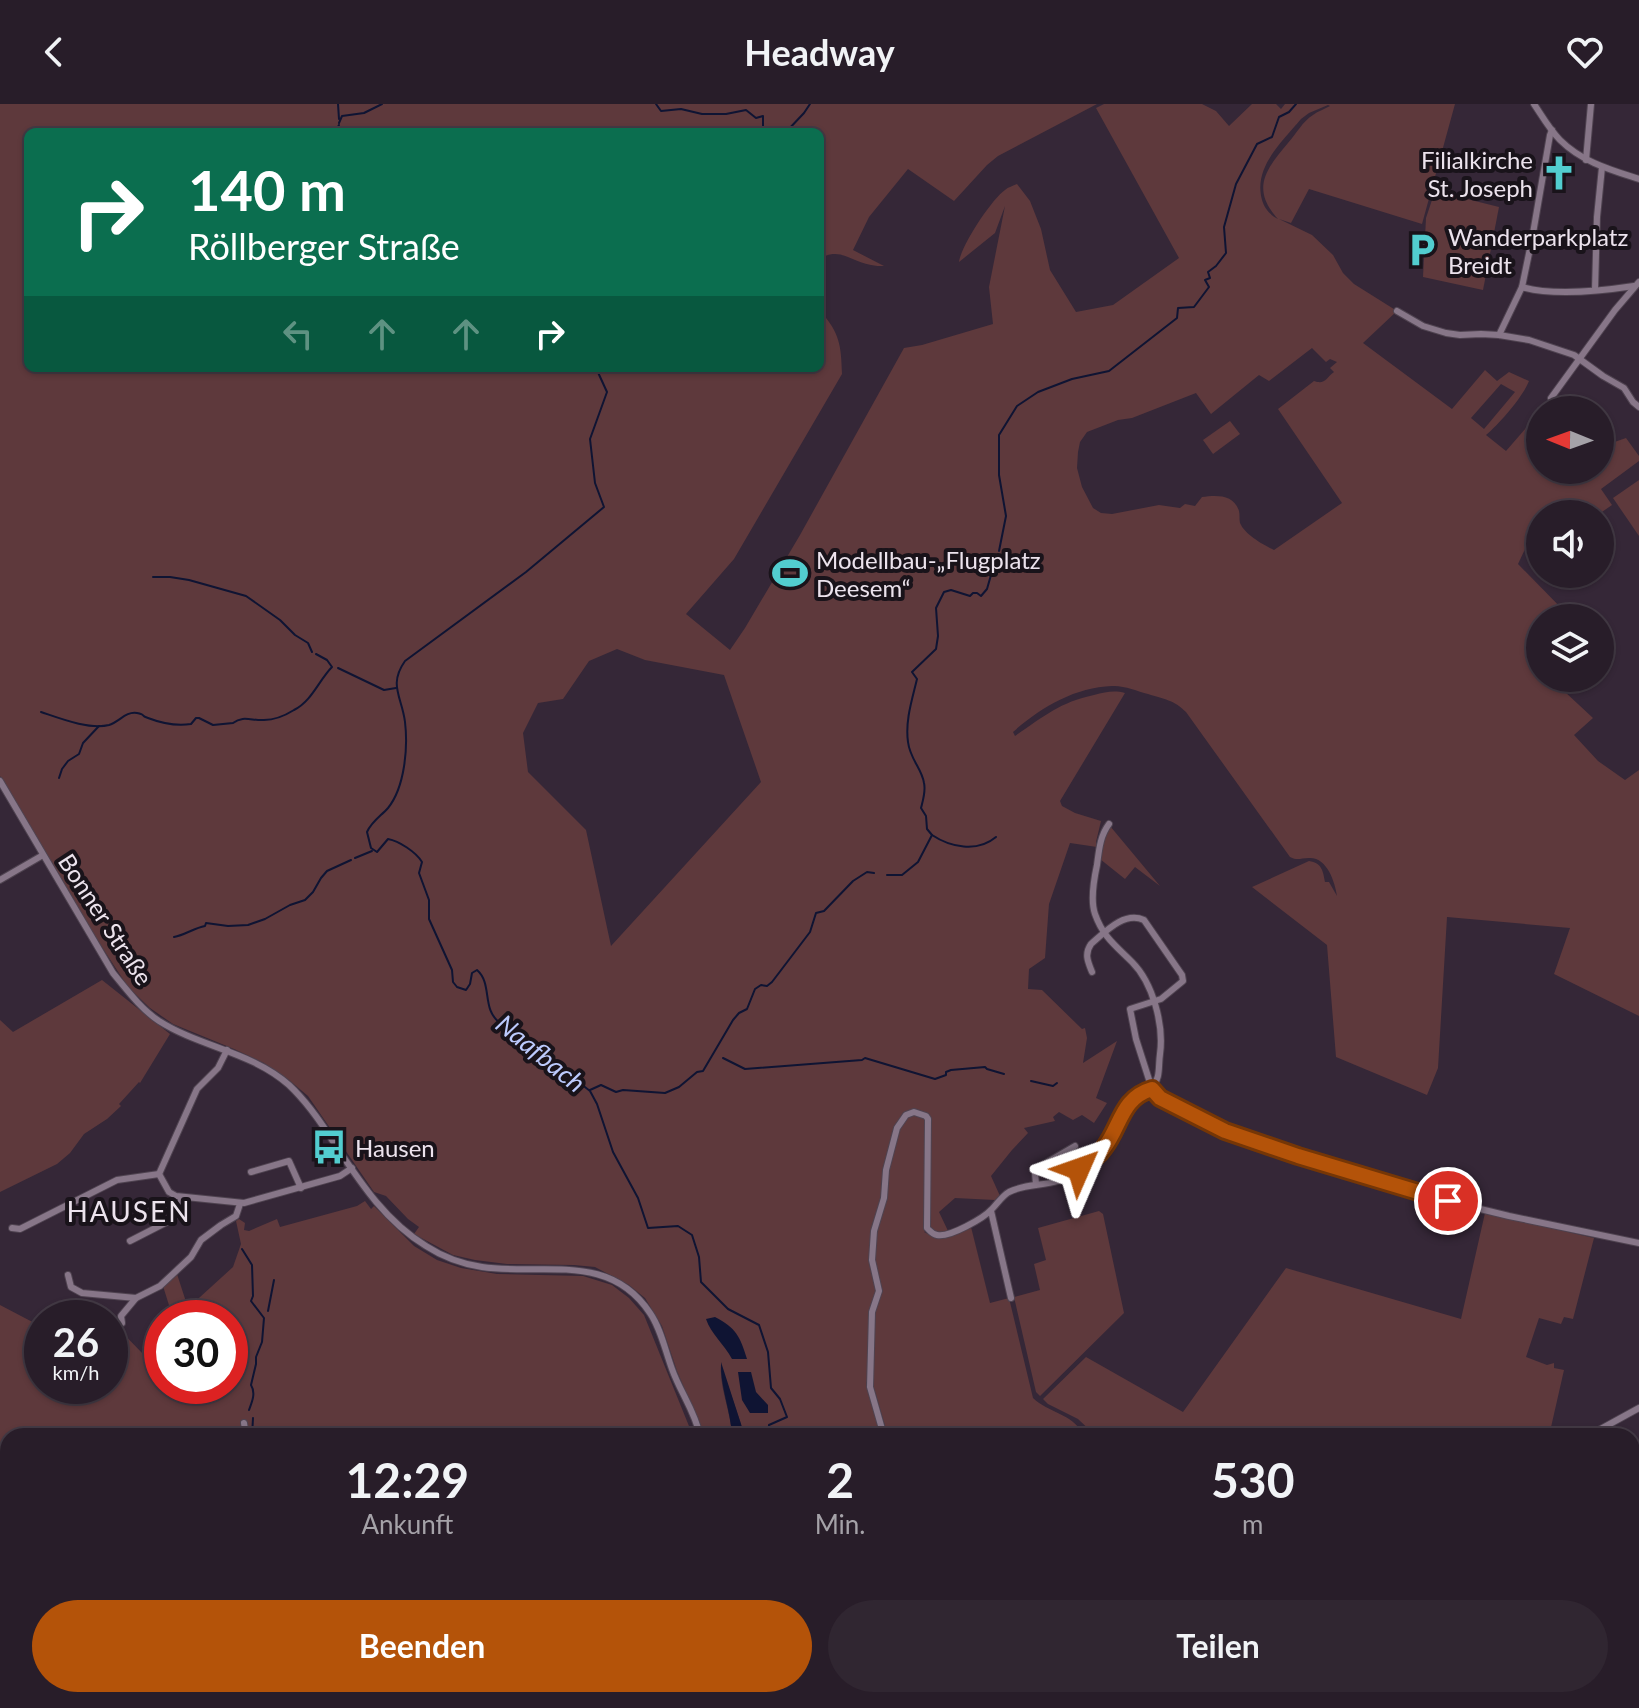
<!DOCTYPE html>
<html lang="de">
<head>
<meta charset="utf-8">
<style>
  body { margin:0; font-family:Lato,sans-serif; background:#302631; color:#f1f3f6; height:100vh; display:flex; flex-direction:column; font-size:30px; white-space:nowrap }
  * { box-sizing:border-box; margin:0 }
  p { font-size:26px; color:#a5a2a8 }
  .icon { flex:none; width:44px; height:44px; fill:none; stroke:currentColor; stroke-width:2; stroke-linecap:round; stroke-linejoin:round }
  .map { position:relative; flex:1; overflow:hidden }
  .drawer { position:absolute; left:0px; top:1324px; width:1640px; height:280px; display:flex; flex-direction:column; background:#281d29; border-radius:24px 24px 0 0; box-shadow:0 2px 6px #0004,0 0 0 2px #443b46 }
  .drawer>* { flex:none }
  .banner { position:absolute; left:24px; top:24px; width:800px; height:244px; border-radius:12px; box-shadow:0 2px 6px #0004,0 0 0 2px #443b46; background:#0b6e4f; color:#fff; overflow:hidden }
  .needle { width:52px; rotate:271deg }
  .tools { position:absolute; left:1526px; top:292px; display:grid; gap:16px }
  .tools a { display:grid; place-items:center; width:88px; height:88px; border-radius:50%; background:#281d29; box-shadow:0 2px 6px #0004,0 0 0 2px #443b46; font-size:40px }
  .speed { position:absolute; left:24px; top:1196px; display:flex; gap:16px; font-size:40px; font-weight:700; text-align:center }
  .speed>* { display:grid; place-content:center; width:104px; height:104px; border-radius:50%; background:#281d29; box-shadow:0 2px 6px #0004,0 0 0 2px #443b46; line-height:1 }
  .speed small { font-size:20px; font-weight:400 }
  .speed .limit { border:12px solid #d22; background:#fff; color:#111 }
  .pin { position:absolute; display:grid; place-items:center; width:68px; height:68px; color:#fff; margin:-34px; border:4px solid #fff; border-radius:50%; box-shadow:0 2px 8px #0007 }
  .me { position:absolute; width:88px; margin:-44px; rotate:47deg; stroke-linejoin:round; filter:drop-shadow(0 0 6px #0008) }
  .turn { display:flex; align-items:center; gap:28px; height:168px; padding:0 32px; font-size:36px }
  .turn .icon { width:104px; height:104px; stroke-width:2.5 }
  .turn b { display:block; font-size:56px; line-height:68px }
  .lanes { display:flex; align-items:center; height:76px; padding:0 32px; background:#0003; justify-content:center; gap:40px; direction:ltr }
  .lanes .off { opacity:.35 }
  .eta { display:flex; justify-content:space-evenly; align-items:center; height:136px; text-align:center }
  .eta b { font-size:48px; font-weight:700; line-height:56px }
  .cta { display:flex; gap:16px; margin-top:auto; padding:16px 32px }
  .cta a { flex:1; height:92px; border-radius:48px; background:#b45309; color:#fff; font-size:32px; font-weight:700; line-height:92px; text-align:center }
  .cta a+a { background:#302631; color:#f1f3f6 }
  header { display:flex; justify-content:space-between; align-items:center; height:104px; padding:0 32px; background:#281d29; font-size:36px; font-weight:700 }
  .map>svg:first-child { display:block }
  .green { fill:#5e393c; fill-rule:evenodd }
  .water { fill:#0f1433 }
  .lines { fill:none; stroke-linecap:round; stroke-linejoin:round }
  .stream { stroke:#0f1433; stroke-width:2 }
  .minor-casing { stroke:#4f4350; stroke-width:8 }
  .major-casing { stroke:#4f4350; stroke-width:9 }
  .minor { stroke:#877688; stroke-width:6 }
  .major { stroke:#c874a5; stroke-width:7 }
  .route-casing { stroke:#753606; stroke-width:20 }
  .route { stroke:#b45309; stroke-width:14 }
  .labels { text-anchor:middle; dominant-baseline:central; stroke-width:8; stroke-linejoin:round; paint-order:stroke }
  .poi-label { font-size:24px; fill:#ece3ed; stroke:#19131a; text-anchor:start }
  .street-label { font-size:24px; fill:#ece3ed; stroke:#19131a }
  .water-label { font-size:26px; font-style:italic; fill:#bccafd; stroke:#19131a }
  .quarter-label { font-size:28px; letter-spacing:2px; fill:#ece3ed; stroke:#19131a }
</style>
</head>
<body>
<header><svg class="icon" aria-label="back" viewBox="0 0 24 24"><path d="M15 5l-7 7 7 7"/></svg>Headway<svg class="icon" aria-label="heart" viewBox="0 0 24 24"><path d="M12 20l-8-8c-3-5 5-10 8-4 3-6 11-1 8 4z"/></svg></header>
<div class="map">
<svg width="1639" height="1604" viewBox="0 0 1639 1604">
  <rect width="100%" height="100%" fill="#352737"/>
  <g class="green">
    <path d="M 0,0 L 1097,0 L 998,52 L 987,61 L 954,97 L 908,65 L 869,113 L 853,146 L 884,162 C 880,162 875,162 871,161 C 851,158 842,143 820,154 L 820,28 L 28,28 L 28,264 L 820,264 L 820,207 C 840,229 841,241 842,270 L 734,455 L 686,510 L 730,546 L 745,524 L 800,431 L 904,244 L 922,241 L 993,220 L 989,183 L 1005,102 L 995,129 L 959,158 C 961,142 991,96 1005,86 C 1008,83 1013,82 1017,80 L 1030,97 L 1041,125 L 1050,166 L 1076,208 L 1113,201 L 1179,154 L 1096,4 L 1104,0 L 1202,0 L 1216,7 L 1229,22 L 1252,0 L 1276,0 L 1281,5 L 1285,0 L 1455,0 L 1422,120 L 1309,85 L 1291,119 L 1279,115 L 1312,131 L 1333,151 L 1343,169 L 1354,180 L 1397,207 L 1363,239 L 1452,305 L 1485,266 L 1497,277 L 1509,268 L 1529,277 C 1522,294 1500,319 1486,331 L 1506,347 L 1540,308 L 1540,366 L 1600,366 L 1600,341 L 1603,342 L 1626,334 L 1639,352 L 1639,357 L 1601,385 L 1612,401 L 1599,410 L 1540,410 L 1540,431 L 1527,441 L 1518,460 L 1568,511 L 1568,514 L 1540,514 L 1540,541 L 1526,552 L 1540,565 L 1540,574 L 1550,574 L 1593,614 L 1574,631 L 1598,657 L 1625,676 L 1639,666 L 1639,912 L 1554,870 L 1570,824 L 1447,813 L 1438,964 L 1427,991 L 1336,953 L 1327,841 L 1252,783 L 1309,757 C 1322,759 1323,767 1325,778 L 1329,778 L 1337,792 C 1335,778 1327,753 1309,754 C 1300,754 1298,757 1290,753 L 1186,608 C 1174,596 1164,595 1148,590 C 1137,587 1123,581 1112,582 C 1075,583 1040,604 1013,628 L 1015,632 C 1043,613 1060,598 1094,591 C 1106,588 1114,586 1125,589 L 1060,697 L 1062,702 L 1075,709 L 1101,717 L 1096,738 L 1097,743 L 1070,739 L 1049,800 L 1045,854 L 1029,865 L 1028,885 L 1042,886 L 1082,925 L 1085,924 L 1087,934 L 1083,959 L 1117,937 L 1096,994 L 1107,999 L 1094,1019 L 1082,1011 L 1073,1016 L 1059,1008 L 1053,1013 L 1055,1017 L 1024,1024 L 1028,1029 L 1012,1046 L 991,1072 L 1000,1092 L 995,1096 L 955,1094 L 939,1108 L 949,1129 L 941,1131 L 928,1126 L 924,1128 C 942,1138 954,1131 971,1123 L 990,1199 L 1009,1194 L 1033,1294 C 1047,1308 1073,1310 1082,1329 L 1094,1332 L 888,1332 L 872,1277 L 866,1278 L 881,1332 L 744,1332 L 741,1320 L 721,1261 C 719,1283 731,1308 732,1332 L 703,1332 L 700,1321 L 677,1267 L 662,1222 L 645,1194 L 629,1181 L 595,1163 L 574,1161 L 507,1160 L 475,1156 L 453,1151 L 414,1130 L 419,1123 L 408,1115 L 386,1092 L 374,1088 L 308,992 L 289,976 L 264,959 L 234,945 L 173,920 L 150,904 L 128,883 L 98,837 L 0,672 ZM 1328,1 L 1330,2 C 1325,5 1318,7 1313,11 C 1303,17 1296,30 1288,39 C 1265,66 1251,85 1278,115 C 1269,110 1265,105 1262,96 C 1253,63 1282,38 1301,15 L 1309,9 ZM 1312,244 L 1326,258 L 1330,255 L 1337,258 L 1330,264 L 1334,268 C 1326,274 1325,281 1314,277 L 1278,305 L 1342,399 L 1274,446 C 1264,441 1245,431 1240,419 C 1239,415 1240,411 1239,407 C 1234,390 1216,391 1202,393 L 1195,402 L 1185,400 L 1180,404 L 1159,401 L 1112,410 L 1101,409 L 1093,404 L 1082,383 L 1077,364 L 1078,348 L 1080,338 L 1087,328 L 1118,316 L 1132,314 L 1196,289 L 1211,310 L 1259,271 L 1269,277 ZM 1501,280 L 1515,288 L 1484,325 L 1471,314 ZM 617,545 L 645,556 L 724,571 L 761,678 L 611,842 L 586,726 L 528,668 L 523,629 L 538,599 L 563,595 L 589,557 Z"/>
    <polygon points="1435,87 1499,103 1483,186 1423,173 1426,114"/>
    <polygon points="1230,317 1240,330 1213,350 1203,336"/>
    <polygon points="1639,376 1639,432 1613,394"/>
    <polygon points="1110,722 1160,782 1135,763 1125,775 1100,755 1103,738"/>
    <polygon points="102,876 170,930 140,979 139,978 119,1000 121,1002 107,1015 84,1030 70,1049 57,1060 0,1088 0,916 13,928"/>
    <polygon points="365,1097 371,1105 374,1102 414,1142 437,1156 461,1164 497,1170 583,1172 612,1181 629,1194 644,1211 693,1332 8,1332 8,1377 0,1378 0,1201 42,1223 42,1282 110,1282 110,1219 114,1220 143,1250 162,1231 162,1282 230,1282 230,1214 173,1214 163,1182 177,1170 188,1204 233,1163 241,1140 236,1117 239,1115 245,1119 244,1126 249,1127 277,1115 280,1123 357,1102"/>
    <polygon points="1099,1107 1103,1110 1124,1209 1040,1292 1036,1288 1014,1193 1040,1186 1034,1160 1046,1156 1038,1124"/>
    <polygon points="1485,1109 1594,1134 1573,1215 1564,1213 1561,1220 1539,1214 1526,1253 1547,1261 1554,1259 1554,1264 1564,1266 1549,1332 1096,1332 1078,1315 1048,1300 1043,1295 1086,1253 1183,1308 1286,1164 1461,1215"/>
    <polygon points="8,1416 8,1522 0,1523 0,1417"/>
    <polygon points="8,1544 8,1596 222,1596 224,1604 0,1604 0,1545"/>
    <polygon points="263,1596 334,1596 353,1604 245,1604"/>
    <path d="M 346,1596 L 417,1596 C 391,1604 372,1604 346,1596 Z"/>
    <polygon points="621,1596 689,1596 688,1604 621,1604"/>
    <polygon points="754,1596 1002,1596 1007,1604 739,1604"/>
  </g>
  <g class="water">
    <path d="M 715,1213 C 736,1224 740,1232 747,1255 L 732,1255 C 724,1240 711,1230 706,1215 Z"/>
    <path d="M 721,1258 L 741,1320 L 744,1332 L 732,1332 C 731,1307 720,1283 721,1258 Z"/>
    <polygon points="738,1268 751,1268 756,1288 768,1301 768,1309 750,1309 742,1296"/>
  </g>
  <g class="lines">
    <g class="stream">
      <polyline points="338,0 339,15"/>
      <polyline points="656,0 661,7 681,5 702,10 726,10 746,6 756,14 763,12 763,25 766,28"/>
      <polyline points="339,19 342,12 364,9 382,0"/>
      <polyline points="335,28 339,21"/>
      <polyline points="786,28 804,9 810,0"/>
      <path d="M 596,264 L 607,288 L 590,335 L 595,379 L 604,403 L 526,468 L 405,557 C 388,581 402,593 405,618 C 408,643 405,683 388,704 C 381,712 372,717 367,728 L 371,744 L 377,748 L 388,735 C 399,737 416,748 422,758 L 419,769 L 429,796 L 429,815 L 452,866 L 453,878 L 457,883 L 466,886 L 470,880 L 472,869 L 477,866 C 493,880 481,905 500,919 C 505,923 513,923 519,925 L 525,936 L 590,987 L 597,1000 L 613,1048 L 638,1094 L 648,1124 L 678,1122 L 692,1131 L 699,1153 L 701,1178 L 728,1205 L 759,1221 L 768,1248 L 771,1284 L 780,1295 L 787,1313 L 769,1321 L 768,1332"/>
      <polyline points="999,447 1006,412 999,371 999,331 1017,302 1038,288 1072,275 1109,267 1177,214 1178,204 1194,203 1209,183 1205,176 1210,174 1208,168 1216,162 1226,149 1224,123 1236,80 1257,40 1272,33 1279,13 1289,8 1296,0"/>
      <polyline points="153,473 170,473 189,476 246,492 280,516 295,531 308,539 312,548"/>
      <polyline points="338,564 384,586 396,584"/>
      <path d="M 41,608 C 59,614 89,626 109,621 C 119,618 126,607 137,609 C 147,611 139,611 148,614 C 161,619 178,622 191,620 L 196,614 L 199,614 L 213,621 L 233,619 C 243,611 252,617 264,616 C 274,616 286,611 294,606 C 312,597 319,576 332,563 L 327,556 L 316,550"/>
      <polyline points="59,674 62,665 68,657 79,650 83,639 99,622"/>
      <path d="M 932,731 C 950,743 977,749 996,733"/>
      <polyline points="355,754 372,747"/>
      <path d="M 887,771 L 902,771 L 918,758 L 932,731 L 927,725 L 926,712 L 921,704 C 923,696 926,687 924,679 C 922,665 910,655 908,638 C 905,617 912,596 917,575 L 912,568 L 936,545 L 938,532 L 936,504 L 944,488 L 951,486 L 970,492 L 973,489 L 977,489 L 981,492 L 987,485 L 993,464"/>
      <path d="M 174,833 C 185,831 194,824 205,822 L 206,819 L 228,822 L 248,821 L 265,815 L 290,801 L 305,796 L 313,788 L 321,774 L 327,767 L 351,756"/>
      <polyline points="723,954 745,965 862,956 865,954 935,975 946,971 946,968 951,966 985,963 987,965 1004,970"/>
      <polyline points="1031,977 1053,982 1057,979"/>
      <polyline points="590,986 601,981 616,988 623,986 665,989 679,983 697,968 703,967 733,916 739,909 747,905 755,885 761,881 767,882 772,878 810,828 816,809 824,807 853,777 867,768 874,769"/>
      <path d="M 242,1145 L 252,1161 L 253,1192 L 251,1197 L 264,1214 L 262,1238 L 256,1253 L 256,1260 L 251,1281 C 256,1289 252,1298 249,1306"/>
      <polyline points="268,1207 274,1176"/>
      <polyline points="252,1332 253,1314"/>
      <polyline points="366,1332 372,1330"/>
      <polyline points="0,1416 8,1416"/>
      <polyline points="635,1604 636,1596"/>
    </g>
    <g class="minor-casing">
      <g id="minor">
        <path d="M 1534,0 C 1542,12 1550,26 1560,36 C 1582,58 1611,66 1639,75"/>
        <polyline points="1586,56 1591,0"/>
        <path d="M 1522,183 C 1553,192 1601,187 1634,182"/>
        <polyline points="1595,186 1597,113 1602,63"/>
        <polyline points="1397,207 1423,222 1446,229 1460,231 1481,230 1499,231 1529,236 1574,251 1603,272 1624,284 1633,298 1639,303"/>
        <polyline points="1499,231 1522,183 1532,135 1550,31 1552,26"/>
        <polyline points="1551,294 1615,206 1639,178"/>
        <path d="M 0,677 L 113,869 C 127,886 141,905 159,917 C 200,943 252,948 289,981 C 307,998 321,1018 334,1039 C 360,1078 385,1117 426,1142 C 443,1153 462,1160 482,1163 C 542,1172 609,1147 650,1209 C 661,1225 665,1246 672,1265 C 680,1288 695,1307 700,1332"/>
        <path d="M 1109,720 C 1100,732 1099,746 1097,761 C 1094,775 1090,796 1095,810 C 1103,833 1116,842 1132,858 C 1153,879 1164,921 1160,950 C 1158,964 1161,972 1152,985"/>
        <polyline points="0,776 43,751"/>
        <path d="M 1092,868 C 1088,858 1084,850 1091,840 C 1105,828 1124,807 1144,816 L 1182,871 L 1183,877 L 1161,895 L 1130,905 L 1136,935 L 1152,985 L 1160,994 L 1225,1027 L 1298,1052 L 1431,1093 L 1509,1112 L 1639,1139"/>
        <polyline points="251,1068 289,1057 301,1084"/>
        <polyline points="159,1070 169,1088 176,1092 244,1099 340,1072 352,1064"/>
        <polyline points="159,1070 197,985 218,964 227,946"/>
        <polyline points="1036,1080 1035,1069 1037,1064 1075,1042"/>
        <polyline points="991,1107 1011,1194"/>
        <polyline points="12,1124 20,1125 117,1076 159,1070"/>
        <polyline points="130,1137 171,1116 176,1111 182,1093"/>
        <polyline points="68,1171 71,1183 82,1189 136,1194"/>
        <polyline points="114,1224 118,1219 122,1219 121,1212 136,1194 160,1182 191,1153 201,1136 221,1121 236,1112 240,1100"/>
        <polyline points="244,1319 246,1332"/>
        <path d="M 884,1332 L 870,1283 L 872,1208 L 879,1187 L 872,1156 L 874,1127 L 884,1094 L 886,1066 L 897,1024 L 906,1011 L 914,1008 L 926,1012 L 928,1015 L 927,1124 C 931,1128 932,1130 937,1131 C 949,1134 984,1114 992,1105 C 998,1099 1002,1092 1009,1088 C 1024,1080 1042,1082 1058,1077 C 1073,1071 1093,1058 1104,1046 C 1122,1023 1120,995 1152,985"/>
        <polyline points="1588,1332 1639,1304"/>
        <polyline points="1632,1565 1639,1571"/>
        <polyline points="341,1596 359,1604"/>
        <polyline points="713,1596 714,1604"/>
        <polyline points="935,1596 935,1604"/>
        <polyline points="1049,1596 1062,1604"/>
        <polyline points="1495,1596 1508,1604"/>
        <polyline points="408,1604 424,1596"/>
        <polyline points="723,1604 738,1596"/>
        <polyline points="1364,1604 1369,1596"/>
        <polyline points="1563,1604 1575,1596"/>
      </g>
    </g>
    <g class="major-casing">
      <g id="major">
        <polyline points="0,1403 8,1402"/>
        <polyline points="532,1596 537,1604"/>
      </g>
    </g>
    <use href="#minor" class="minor"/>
    <use href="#major" class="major"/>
  </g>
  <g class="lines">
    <g class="route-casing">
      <path id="route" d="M 1079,1065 C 1088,1059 1098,1053 1104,1044 C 1121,1022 1121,994 1152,985 L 1160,994 L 1225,1027 L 1298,1052 L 1448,1097"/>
    </g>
    <use href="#route" class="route"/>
  </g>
  <defs>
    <g id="church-bare" transform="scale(2.76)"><path d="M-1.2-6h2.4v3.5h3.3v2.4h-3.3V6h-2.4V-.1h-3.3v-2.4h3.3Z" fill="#52cdcf" stroke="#19131a" stroke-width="2.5" paint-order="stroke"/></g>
    <g id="parking-bare" transform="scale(2.76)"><path d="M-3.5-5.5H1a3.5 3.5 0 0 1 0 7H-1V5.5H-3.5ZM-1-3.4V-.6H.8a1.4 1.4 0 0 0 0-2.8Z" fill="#52cdcf" stroke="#19131a" stroke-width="2.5" paint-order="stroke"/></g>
    <g id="stadium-bare" transform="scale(2.76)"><path d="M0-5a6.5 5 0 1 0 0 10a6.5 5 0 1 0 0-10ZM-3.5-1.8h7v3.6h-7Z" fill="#52cdcf" stroke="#19131a" stroke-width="2.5" paint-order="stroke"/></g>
    <g id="bus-bare" transform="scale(2.76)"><path d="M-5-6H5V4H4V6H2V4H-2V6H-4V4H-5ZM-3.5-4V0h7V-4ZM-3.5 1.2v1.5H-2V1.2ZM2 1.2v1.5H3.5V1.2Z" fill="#52cdcf" stroke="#19131a" stroke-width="2.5" paint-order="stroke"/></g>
  </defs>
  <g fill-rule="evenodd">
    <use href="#church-bare" x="1559" y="69"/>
    <use href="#parking-bare" x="1422" y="146"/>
    <use href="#stadium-bare" x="790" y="469"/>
    <use href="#bus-bare" x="329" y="1043"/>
  </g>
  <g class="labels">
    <g class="poi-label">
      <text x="1533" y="55" text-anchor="end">Filialkirche<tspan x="1533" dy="28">St. Joseph</tspan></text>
      <text x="1448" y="132">Wanderparkplatz<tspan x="1448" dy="28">Breidt</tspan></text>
      <text x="816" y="455">Modellbau-„Flugplatz<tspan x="816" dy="28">Deesem“</tspan></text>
      <text x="355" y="1043">Hausen</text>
    </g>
    <g class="street-label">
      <text transform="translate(106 815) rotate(57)">Bonner Straße</text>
    </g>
    <g class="water-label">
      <text transform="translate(541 949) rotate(39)">Naafbach</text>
    </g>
    <g class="quarter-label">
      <text x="129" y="1107">HAUSEN</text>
    </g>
  </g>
</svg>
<div class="tools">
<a><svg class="needle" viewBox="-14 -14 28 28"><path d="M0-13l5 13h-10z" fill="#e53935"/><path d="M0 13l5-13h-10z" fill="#a5a2a8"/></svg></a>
<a><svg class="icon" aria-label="sound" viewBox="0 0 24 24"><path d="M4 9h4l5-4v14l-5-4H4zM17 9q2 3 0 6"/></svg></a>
<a><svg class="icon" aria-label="layers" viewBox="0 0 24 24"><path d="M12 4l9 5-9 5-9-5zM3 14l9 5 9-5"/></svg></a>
</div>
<div class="speed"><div>26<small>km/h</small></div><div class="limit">30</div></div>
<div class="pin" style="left:1448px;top:1097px;background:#d93025"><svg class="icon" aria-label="arrive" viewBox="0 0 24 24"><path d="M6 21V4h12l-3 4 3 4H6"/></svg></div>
<svg class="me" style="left:1079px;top:1065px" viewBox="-20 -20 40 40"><path d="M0-17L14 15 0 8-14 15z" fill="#b45309" stroke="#fff" stroke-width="4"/></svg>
<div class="banner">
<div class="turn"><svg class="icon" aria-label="right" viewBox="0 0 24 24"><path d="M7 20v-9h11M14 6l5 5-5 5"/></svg><div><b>140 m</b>Röllberger Straße</div></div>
<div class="lanes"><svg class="icon off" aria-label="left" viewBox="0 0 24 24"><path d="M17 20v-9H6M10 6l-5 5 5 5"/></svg><svg class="icon off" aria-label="ahead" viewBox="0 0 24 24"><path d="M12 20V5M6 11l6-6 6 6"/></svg><svg class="icon off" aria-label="ahead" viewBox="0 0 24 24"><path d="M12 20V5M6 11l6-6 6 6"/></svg><svg class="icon" aria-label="right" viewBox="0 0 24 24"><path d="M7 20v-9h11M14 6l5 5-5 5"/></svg></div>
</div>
<section class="drawer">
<div class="eta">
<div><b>12:29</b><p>Ankunft</p></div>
<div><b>2</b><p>Min.</p></div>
<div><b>530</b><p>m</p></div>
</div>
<div class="cta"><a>Beenden</a><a>Teilen</a></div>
</section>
</div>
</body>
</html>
